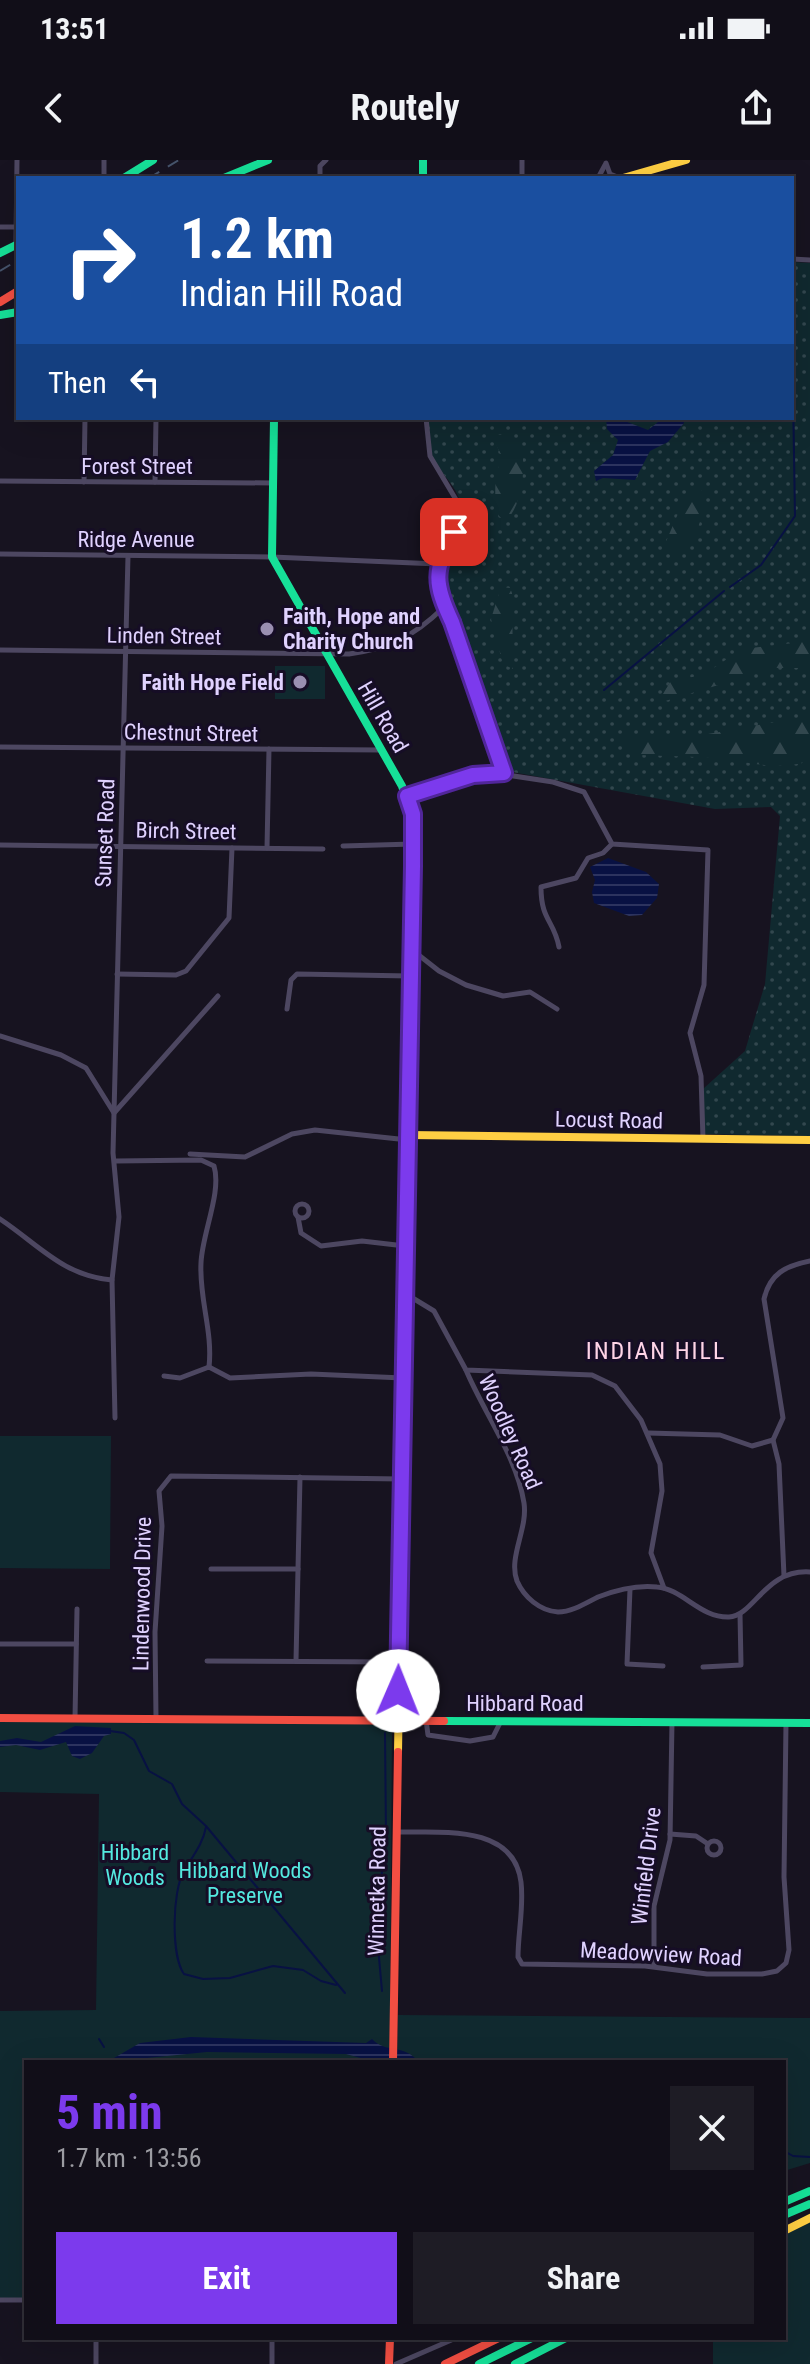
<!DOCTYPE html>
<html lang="en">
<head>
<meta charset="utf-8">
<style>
  body { margin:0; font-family:"Roboto Condensed",sans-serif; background:#1e1c25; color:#f1f3f6; height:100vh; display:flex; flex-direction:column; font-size:30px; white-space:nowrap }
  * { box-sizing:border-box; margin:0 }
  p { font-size:26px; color:#9c9ca2 }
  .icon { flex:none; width:44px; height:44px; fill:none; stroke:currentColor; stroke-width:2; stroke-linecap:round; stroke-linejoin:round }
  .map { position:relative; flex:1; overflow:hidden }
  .side { position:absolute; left:24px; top:1900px; width:762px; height:280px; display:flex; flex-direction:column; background:#110e18; border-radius:0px; box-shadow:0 8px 32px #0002,0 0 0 2px #302e37 }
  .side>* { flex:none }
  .banner { position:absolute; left:16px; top:16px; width:778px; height:244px; border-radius:0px; box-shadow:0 8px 32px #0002,0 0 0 2px #302e37; background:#1a4fa0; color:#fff; overflow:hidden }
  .pin { position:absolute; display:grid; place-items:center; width:68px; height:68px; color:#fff; margin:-34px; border-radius:16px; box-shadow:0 4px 12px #0006 }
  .me { position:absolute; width:88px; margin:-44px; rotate:1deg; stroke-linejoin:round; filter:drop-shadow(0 0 6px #0008) }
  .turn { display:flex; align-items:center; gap:28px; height:168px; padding:0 32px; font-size:36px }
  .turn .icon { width:104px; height:104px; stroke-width:2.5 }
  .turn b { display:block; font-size:56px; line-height:68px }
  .then { display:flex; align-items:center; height:76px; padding:0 32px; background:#0003; gap:16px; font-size:30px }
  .round { display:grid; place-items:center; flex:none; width:84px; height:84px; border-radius:0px; background:#1e1c25 }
  .head { display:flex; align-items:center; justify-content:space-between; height:136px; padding:0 32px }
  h1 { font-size:48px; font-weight:700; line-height:60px; color:#7c3aed }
  .cta { display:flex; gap:16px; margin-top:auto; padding:16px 32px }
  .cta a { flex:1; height:92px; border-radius:0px; background:#7c3aed; color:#fff; font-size:32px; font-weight:700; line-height:92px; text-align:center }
  .cta a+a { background:#1e1c25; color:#f1f3f6 }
  .status { display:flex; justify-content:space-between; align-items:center; height:56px; padding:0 40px; background:#110e18; direction:ltr }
  .status svg { height:22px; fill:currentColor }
  header { display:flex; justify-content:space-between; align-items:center; height:104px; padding:0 32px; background:#110e18; font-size:36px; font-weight:700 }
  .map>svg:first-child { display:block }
  .grass { fill:url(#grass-dots) }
  .forest { fill:url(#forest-firs) }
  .park { fill:#10292f }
  .water { fill:url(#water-rules) }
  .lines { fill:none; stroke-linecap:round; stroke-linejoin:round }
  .stream { stroke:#081143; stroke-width:2 }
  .street { stroke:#4d4761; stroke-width:5 }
  .fast { stroke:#16e098; stroke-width:8 }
  .slow { stroke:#ffcf43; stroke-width:8 }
  .jam { stroke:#f24e42; stroke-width:8 }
  .rail { stroke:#46546c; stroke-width:2; stroke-dasharray:12 10; stroke-linecap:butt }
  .route-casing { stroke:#51269a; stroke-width:20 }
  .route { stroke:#7c3aed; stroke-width:14 }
  .poi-dot { fill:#9a8fb1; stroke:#160d26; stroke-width:3 }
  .labels { text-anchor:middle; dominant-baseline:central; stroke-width:6; stroke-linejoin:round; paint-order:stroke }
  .street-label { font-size:22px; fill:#e0d2ff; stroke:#160d26 }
  .poi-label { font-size:22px; font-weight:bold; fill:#e0d2ff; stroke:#160d26; text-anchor:start }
  .park-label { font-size:22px; fill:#54e9e0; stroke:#160d26 }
  .neighbourhood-label { font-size:24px; letter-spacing:2px; fill:#ffd4e7; stroke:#160d26 }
</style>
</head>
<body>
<div class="status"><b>13:51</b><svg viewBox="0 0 49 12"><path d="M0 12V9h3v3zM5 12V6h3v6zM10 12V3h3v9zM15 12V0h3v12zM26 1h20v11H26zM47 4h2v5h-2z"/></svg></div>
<header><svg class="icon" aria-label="back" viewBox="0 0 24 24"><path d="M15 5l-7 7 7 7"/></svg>Routely<svg class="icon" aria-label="share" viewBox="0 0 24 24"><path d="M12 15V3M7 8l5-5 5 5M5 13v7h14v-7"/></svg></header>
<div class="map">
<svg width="810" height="2204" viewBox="0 0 810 2204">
  <defs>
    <pattern id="grass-dots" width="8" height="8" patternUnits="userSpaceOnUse" patternTransform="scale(2)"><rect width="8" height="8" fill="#10292f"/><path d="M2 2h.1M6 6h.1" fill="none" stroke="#32474e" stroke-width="1.8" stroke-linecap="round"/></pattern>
    <pattern id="forest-firs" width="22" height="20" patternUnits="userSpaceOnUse" patternTransform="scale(2)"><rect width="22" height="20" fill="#10292f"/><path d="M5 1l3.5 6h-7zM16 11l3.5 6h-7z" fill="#32474e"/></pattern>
    <pattern id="water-rules" width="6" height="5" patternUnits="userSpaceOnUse" patternTransform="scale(2)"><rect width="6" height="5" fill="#081143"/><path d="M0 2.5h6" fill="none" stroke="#2c335f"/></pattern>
  </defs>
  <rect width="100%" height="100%" fill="#171320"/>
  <path class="grass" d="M 792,102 L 810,103 L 810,976 L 704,974 L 703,929 L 745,891 L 765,824 L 780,656 L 771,647 L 715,649 L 506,611 L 453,459 C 419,404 464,390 461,348 C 460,327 439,314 432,295 C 428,284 429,269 428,258 L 792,258 Z"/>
  <g class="forest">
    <path d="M 508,274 L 522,287 C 525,309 523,346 505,361 L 499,356 C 492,333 496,317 501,295 L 495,282 L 498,275 Z"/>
    <path d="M 698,327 L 704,333 C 704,352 698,377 684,391 L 670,395 L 665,384 L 689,328 Z"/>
    <polygon points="501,427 510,428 512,433 513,509 503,504 491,459"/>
    <polygon points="810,481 810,508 775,508 672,539 665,541 660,537 671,521 703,515 742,489"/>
    <path d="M 810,556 L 810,601 C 781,610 757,604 729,600 C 695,595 661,597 627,594 L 622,590 L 625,578 L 708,574 Z"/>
  </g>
  <g class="park">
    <rect x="275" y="506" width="50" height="33"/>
    <polygon points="0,1276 111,1276 110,1409 0,1408"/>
    <polygon points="0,1561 386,1564 392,1569 390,1902 26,1902 26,2138 0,2138 0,1851 96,1850 99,1634 0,1632"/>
    <polygon points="398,1855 810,1858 810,2003 784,2011 784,1902 397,1902"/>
    <polygon points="810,2062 810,2204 713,2204 713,2178 784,2178 784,2075"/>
  </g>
  <g class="water">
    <polygon points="606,258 617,258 648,270 663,258 683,258 684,263 668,282 650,291 635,320 603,318 596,321 594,311 613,295 618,280 607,269"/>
    <polygon points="608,698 646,712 659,724 657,738 642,755 629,756 594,743 592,732 595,720 590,707"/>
    <polygon points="75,1566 111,1568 111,1574 104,1576 92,1593 80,1599 72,1596 66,1582 40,1590 16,1585 0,1587 0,1581 17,1578 41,1582"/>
    <path d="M 191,1877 L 366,1883 L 372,1879 C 386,1894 403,1883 419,1902 L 375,1902 L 346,1894 L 207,1892 L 107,1902 L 140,1883 Z"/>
  </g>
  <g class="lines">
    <g class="stream">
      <polyline points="730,427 761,405 795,356 792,168"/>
      <polyline points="604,530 724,431"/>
      <polyline points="110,1571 124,1573 134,1580 149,1611 172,1624 182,1644 206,1666 345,1833"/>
      <path d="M 206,1667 C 203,1684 192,1697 184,1711 C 172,1731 171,1796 184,1814 L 203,1819 L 230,1818 L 273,1806 L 303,1810 L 321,1821 L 336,1825"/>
      <polyline points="382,1831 376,1764 386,1677 385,1573"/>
      <polyline points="99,1879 104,1887"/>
      <polyline points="784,1991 793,1996 810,1997"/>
    </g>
    <g class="street">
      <polyline points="606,3 610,14 620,18"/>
      <polyline points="104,18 104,0"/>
      <polyline points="320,18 320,6 326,0"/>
      <polyline points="522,18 522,0"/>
      <polyline points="598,18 605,5"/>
      <polyline points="0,67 15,67"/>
      <polyline points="16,84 17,0"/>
      <polyline points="792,99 810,100"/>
      <polyline points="426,258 430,296 458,343 457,366 438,404 443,448 452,462 504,613"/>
      <polyline points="0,321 273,323"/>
      <polyline points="84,322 85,258"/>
      <polyline points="155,322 156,258"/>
      <polyline points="0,394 272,397 438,404"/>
      <path d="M 0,490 L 349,494 C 389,489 414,476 443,448"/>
      <polyline points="0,587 381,590"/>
      <polyline points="407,636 454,620 494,613 553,622 584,632 612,684 708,690 704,825 690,873 701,916 703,979"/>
      <polyline points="0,685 323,689"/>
      <polyline points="343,686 413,684"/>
      <polyline points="267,688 269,589"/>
      <path d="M 559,787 C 554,760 541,761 541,727 L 576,718 L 588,698 L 603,693 L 612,684"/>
      <polyline points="411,789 439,811 466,825 503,836 530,832 557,849"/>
      <polyline points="117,814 176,815 186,811 229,758 232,688"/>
      <polyline points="287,849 291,820 297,814 410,816"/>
      <polyline points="0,876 61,895 86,908 114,953 218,836"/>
      <polyline points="190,994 245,997 292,974 315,970 408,980"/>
      <path d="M 116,1001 L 201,1000 L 214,1006 C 222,1032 202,1074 201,1103 C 199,1139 213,1171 209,1207"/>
      <circle cx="302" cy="1051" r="7"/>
      <polyline points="298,1057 301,1073 321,1086 362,1081 405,1086"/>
      <path d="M 0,1059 C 38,1084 63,1116 112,1120"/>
      <polyline points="406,1134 434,1151 466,1210 592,1215 615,1226 641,1260 660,1304 662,1331 651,1393 664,1428"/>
      <path d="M 466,1210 C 484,1253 517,1297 524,1343 C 528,1369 508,1397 517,1421 C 524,1437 540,1451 558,1452 C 572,1452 586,1443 598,1437 C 616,1430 638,1425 657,1427 C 683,1429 700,1458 729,1457 C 754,1456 765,1409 810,1412"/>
      <polyline points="164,1216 180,1218 209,1207 230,1218 311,1214 403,1218"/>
      <polyline points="115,1258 112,1120 119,1057 113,993 128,396"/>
      <polyline points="648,1273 720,1275 752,1286 773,1280"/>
      <polyline points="211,1409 298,1409"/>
      <path d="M 784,1416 L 779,1304 L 773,1280 L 783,1258 L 764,1139 C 770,1113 786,1106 810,1101"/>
      <polyline points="630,1429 627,1504 663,1506"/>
      <polyline points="0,1484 76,1484"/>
      <polyline points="207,1501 398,1502"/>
      <polyline points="296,1501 300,1317"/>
      <polyline points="703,1507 741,1505 740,1454"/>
      <polyline points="75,1558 77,1449"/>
      <polyline points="156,1558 155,1472 162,1366 159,1331 171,1316 402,1319"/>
      <polyline points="426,1560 428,1575 470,1581 493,1577 501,1561"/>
      <path d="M 396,1672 C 438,1673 514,1663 521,1722 C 524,1747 518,1773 518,1797 L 522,1804 L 645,1806 L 707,1814 L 762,1814 L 777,1811 L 786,1803 L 789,1790 L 784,1717 L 786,1563"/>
      <polyline points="670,1674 696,1676 708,1684"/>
      <circle cx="714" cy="1688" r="7"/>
      <polyline points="654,1806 654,1746 670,1680 672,1562"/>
      <polyline points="0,2140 26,2140"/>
      <polyline points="96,2204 96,2178"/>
      <polyline points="272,2204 272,2178"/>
      <polyline points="396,2204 456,2178"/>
    </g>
    <g class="fast">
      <polyline points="423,0 423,18"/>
      <polyline points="124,18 153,0"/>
      <polyline points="224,18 268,0"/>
      <polyline points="0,93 18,84"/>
      <polyline points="0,155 18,152"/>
      <polyline points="274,258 272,397 402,626 413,661 409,931"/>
      <polyline points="444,1561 810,1563"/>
      <polyline points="784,2042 810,2031"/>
      <polyline points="784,2055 810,2044"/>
      <polyline points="479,2204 532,2178"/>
      <polyline points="515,2204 566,2178"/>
    </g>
    <g class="slow">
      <polyline points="623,18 686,0"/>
      <polyline points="408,975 810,980"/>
      <polyline points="398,1592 409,931"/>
      <polyline points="784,2071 810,2058"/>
    </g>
    <g class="jam">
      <polyline points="0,142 18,131"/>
      <polyline points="0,1558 444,1561"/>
      <polyline points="393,1902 398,1592"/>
      <polyline points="389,2204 390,2178"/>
      <polyline points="445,2204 499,2178"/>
    </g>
    <g class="rail">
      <polyline points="149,18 179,0"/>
      <polyline points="0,111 18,100"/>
    </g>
  </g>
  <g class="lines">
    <g class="route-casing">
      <path id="route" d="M 398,1531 L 413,706 L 413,654 L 407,636 L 473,615 L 504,613 L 452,462 C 434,424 433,410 454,372"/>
    </g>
    <use href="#route" class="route"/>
  </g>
  <g class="poi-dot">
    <circle cx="267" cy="469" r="8"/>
    <circle cx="300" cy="522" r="8"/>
  </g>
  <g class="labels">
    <g class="street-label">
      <text x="137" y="306">Forest Street</text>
      <text x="136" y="379">Ridge Avenue</text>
      <text transform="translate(164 476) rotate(1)">Linden Street</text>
      <text transform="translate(383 557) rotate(60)">Hill Road</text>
      <text transform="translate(191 573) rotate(1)">Chestnut Street</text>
      <text transform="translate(186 671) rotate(1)">Birch Street</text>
      <text transform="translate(105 673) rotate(-88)">Sunset Road</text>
      <text transform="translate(609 960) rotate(1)">Locust Road</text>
      <text transform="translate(510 1272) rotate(66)">Woodley Road</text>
      <text transform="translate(142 1434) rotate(-89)">Lindenwood Drive</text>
      <text x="525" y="1543">Hibbard Road</text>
      <text transform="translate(646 1706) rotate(-83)">Winfield Drive</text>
      <text transform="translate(377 1731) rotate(-89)">Winnetka Road</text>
      <text transform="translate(661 1794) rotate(3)">Meadowview Road</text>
    </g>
    <g class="poi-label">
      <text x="283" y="456">Faith, Hope and<tspan x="283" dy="25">Charity Church</tspan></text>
      <text x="284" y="522" text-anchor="end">Faith Hope Field</text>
    </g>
    <g class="park-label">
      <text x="135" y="1692">Hibbard<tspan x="135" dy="25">Woods</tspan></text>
      <text x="245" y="1710">Hibbard Woods<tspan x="245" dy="25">Preserve</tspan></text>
    </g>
    <g class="neighbourhood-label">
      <text x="656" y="1191">INDIAN HILL</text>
    </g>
  </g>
</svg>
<div class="pin" style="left:454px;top:372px;background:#d93025"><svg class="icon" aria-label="arrive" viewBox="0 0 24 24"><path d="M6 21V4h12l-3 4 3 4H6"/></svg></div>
<svg class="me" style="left:398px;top:1531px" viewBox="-20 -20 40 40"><circle r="19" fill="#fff"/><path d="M0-13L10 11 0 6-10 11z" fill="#7c3aed"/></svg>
<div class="banner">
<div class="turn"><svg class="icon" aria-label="right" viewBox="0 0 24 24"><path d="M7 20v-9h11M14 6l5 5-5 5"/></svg><div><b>1.2 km</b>Indian Hill Road</div></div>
<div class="then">Then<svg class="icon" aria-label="left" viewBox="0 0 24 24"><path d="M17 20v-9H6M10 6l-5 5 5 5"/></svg></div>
</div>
<section class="side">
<div class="head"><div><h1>5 min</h1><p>1.7 km · 13:56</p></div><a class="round"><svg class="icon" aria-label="close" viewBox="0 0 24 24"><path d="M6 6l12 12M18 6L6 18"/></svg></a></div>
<div class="cta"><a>Exit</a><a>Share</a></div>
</section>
</div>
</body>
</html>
